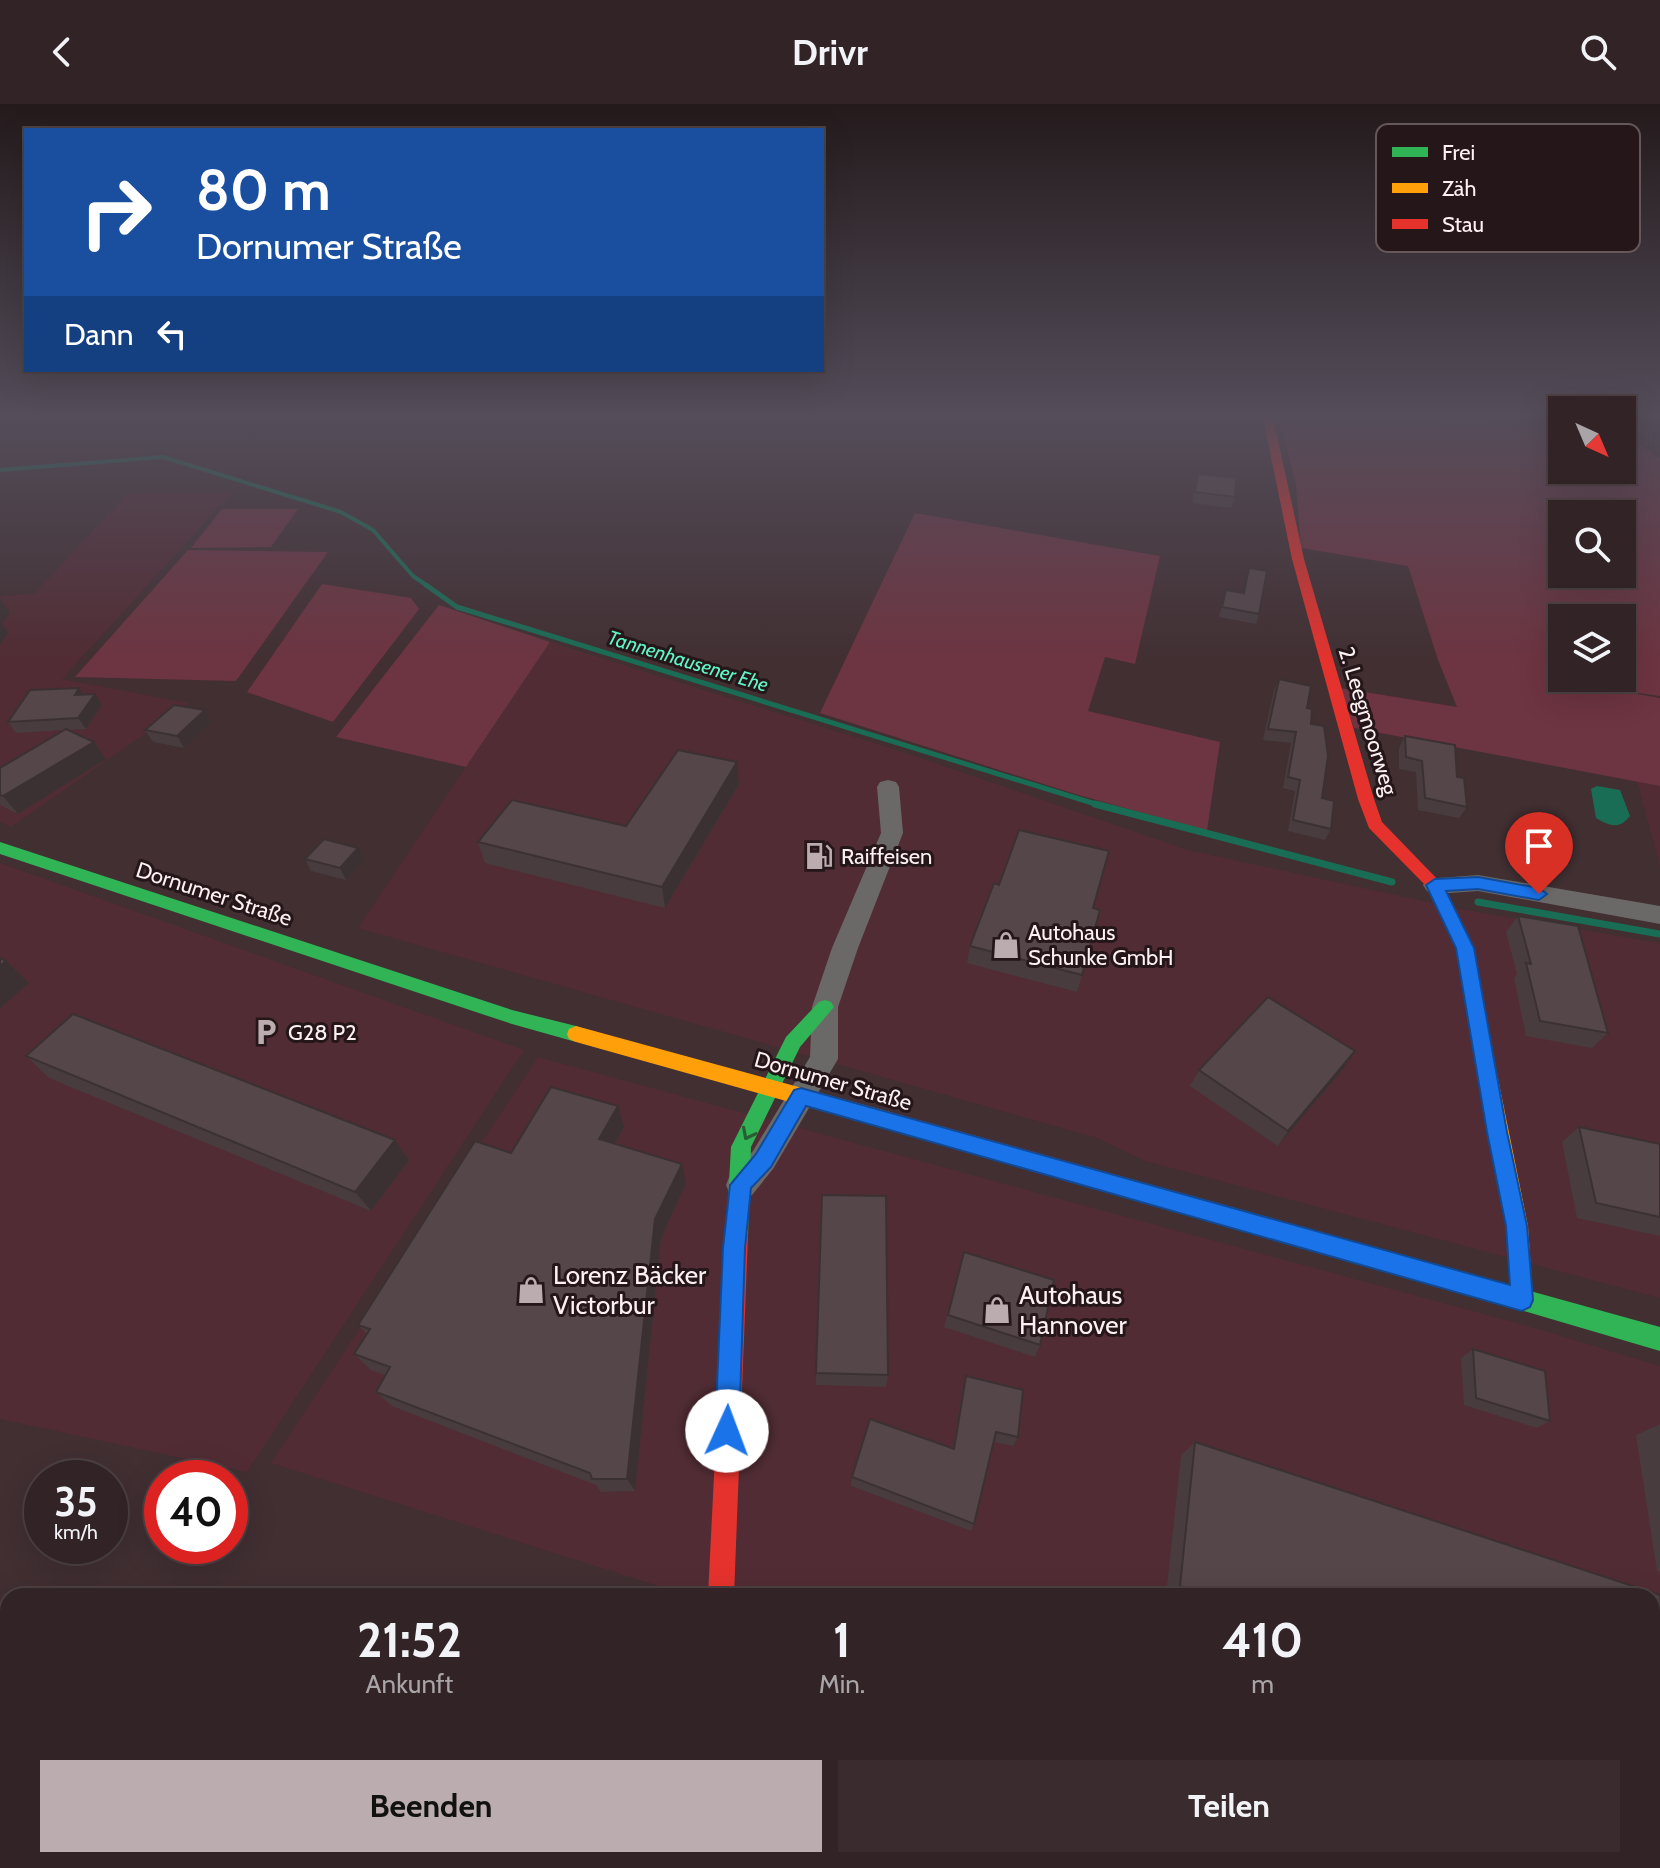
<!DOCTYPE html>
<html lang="de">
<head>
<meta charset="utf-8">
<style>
  body { margin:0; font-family:Cabin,sans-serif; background:#392b2e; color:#f1f3f6; height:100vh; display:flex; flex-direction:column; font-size:30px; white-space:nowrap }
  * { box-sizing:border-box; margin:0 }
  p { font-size:26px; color:#a8a4a7 }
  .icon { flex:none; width:44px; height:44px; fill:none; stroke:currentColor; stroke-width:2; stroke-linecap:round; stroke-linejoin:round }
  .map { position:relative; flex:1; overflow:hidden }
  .side { position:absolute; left:0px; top:1484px; width:1660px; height:280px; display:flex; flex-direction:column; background:#312326; border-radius:24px 24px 0 0; box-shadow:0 8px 32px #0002,0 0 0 2px #4c4043 }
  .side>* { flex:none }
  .hud { position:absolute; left:24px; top:24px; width:800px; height:244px; border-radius:0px; box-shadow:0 8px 32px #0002,0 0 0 2px #4c4043; background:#1a4fa0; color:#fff; overflow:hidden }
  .needle { width:52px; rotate:136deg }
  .controls { position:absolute; left:1548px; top:292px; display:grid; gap:16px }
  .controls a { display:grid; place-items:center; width:88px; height:88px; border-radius:0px; background:#312326; box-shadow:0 8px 32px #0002,0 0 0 2px #4c4043; font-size:40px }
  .speed { position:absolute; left:24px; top:1356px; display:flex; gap:16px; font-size:40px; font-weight:700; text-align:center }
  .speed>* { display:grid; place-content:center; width:104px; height:104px; border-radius:50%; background:#312326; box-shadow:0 8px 32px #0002,0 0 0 2px #4c4043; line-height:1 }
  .speed small { font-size:20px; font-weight:400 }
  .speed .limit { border:12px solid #d22; background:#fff; color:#111 }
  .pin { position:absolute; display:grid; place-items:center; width:68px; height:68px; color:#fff; margin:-82px -34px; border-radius:50% 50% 50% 0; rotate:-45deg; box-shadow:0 0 8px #0007 }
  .pin .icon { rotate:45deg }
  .me { position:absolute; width:88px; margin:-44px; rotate:2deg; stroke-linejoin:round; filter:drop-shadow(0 0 6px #0008) }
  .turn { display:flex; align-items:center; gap:28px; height:168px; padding:0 40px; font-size:36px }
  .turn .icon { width:104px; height:104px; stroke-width:2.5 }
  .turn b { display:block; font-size:56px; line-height:68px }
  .then { display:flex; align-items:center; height:76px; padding:0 40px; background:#0003; gap:16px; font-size:30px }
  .eta { display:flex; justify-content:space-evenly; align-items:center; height:136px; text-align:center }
  .eta b { font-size:48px; font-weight:700; line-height:56px }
  .cta { display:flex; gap:16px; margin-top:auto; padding:16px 40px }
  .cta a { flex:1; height:92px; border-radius:0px; background:#bbacaf; color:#111; font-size:32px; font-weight:700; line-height:92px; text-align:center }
  .cta a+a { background:#392b2e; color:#f1f3f6 }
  header { display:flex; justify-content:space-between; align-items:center; height:104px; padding:0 40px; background:#312326; font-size:36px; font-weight:700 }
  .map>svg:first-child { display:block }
  .built { fill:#512c34 }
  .green { fill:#6d3441; fill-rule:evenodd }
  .water { fill:#1a6d55 }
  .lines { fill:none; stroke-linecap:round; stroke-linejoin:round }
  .stream-far2 { stroke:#1a6d55; stroke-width:4 }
  .stream-far1 { stroke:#1a6d55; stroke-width:5 }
  .stream { stroke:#1a6d55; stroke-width:7 }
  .street { fill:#6a6968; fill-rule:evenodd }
  .fast { fill:#30b455; fill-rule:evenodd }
  .slow { fill:#ff9f0a; fill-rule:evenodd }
  .jam { fill:#e5322d; fill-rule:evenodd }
  .wall { fill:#483c3f }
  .shaded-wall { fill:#3b3133 }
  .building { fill:#544649; stroke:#3b3133; stroke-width:2 }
  .oneway { stroke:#295d34 }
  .route { fill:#1a73e8; stroke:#114b97; stroke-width:2 }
  .labels { text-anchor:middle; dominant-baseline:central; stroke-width:6; stroke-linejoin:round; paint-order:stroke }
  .far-water-label { font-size:20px; font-style:italic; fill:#5ff7c8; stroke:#241619 }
  .street-label { font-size:22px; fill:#fdf0f2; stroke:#241619 }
  .poi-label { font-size:22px; fill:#fdf0f2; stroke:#241619; text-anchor:start }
  .near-poi-label { font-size:26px; fill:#fdf0f2; stroke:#241619; text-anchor:start }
  .key { fill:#241619; stroke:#65575a; stroke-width:2 }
  .key-label { font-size:22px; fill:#fdf0f2 }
</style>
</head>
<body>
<header><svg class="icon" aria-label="back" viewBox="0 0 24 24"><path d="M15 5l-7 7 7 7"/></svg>Drivr<svg class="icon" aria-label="search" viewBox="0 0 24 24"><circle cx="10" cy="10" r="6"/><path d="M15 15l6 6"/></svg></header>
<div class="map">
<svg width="1660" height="1764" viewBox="0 0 1660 1764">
  <rect width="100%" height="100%" fill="#412f32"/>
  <g class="built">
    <polygon points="129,389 230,390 62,575 189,599 11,723 0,718 0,492 34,490"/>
    <polygon points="550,538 903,648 1188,746 1465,806 1660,839 1660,1194 1145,1057 1097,1034 358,824"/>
    <polygon points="1637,677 1660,682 1660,763"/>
    <polygon points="0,759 524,946 247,1368 0,1315"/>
    <polygon points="538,953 1528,1222 1660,1262 1660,1764 686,1764 686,1756 1652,1756 1652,1492 690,1492 271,1359"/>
  </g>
  <g class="green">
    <path d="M 1278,309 L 1418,309 L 1562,328 L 1562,366 L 1622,366 L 1622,335 L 1634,337 L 1660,354 L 1660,592 L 1602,584 L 1660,594 L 1660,682 L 1354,624 L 1340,584 L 1457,603 L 1438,556 L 1408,462 L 1301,444 L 1296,381 ZM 1562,410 L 1622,410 L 1622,470 L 1562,470 ZM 1562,514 L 1622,514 L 1622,574 L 1562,574 Z"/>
    <polygon points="222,405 298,405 271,443 191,444"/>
    <polygon points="915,409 1160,452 1135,560 1105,553 1088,607 1220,638 1207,727 1075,690 820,609"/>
    <polygon points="188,446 328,448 236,577 75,573"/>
    <polygon points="322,480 411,494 419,505 333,618 247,588"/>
    <polygon points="439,501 550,538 466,663 336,633"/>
  </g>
  <path class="water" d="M 1597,682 L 1620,686 L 1630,712 C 1619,726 1610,722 1596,714 L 1591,685 Z"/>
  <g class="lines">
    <polyline class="stream-far2" points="0,366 163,353 341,408 373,426 413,472 429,483"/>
    <polyline class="stream-far1" points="426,481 457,503 1102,702"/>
    <g class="stream">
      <polyline points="1095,700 1392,778"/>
      <polyline points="1478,798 1660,830"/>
    </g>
    <g class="street">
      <polygon points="888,676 896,678 899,683 903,729 858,844 838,903 838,955 773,1065 752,1091 741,1095 730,1091 726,1081 730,1071 753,1047 810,953 812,903 832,844 881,729 877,683 880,678"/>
      <polygon points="1478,771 1660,802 1660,820 1478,787 1435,790 1427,787 1423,781 1427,775"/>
      <polygon points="689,1756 768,1756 771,1764 689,1764"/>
    </g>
    <g class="fast">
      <polygon points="0,738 512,906 576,922 583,925 585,930 583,935 576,938 512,920 0,750"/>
      <polygon points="825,896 831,898 834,903 800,943 751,1043 748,1131 745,1138 737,1141 729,1138 726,1131 731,1043 786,933 819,898"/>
      <polygon points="1491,1176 1660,1223 1660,1247 1483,1195 1480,1187 1483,1179"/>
    </g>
    <g class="slow">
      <polygon points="576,922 890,1008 897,1011 900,1017 897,1023 890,1026 576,938 569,935 567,930 569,925"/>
      <polygon points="1481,927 1488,930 1490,935 1528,1122 1533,1196 1530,1204 1522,1207 1514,1204 1511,1196 1506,1122 1472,935 1474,930"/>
      <polygon points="1199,1094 1491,1176 1499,1179 1502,1187 1499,1195 1491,1198 1199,1114 1191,1111 1188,1104 1191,1097"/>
    </g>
    <g class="jam">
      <polygon points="1262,309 1272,309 1304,455 1374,695 1382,718 1443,781 1474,844 1490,935 1488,940 1474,940 1472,935 1456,844 1428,784 1369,724 1358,695 1292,455"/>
      <polygon points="890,1008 1199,1094 1207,1097 1210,1104 1207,1111 1199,1114 890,1026 883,1023 880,1017 883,1011"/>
      <polygon points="737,1121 745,1124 748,1131 734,1492 708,1492 726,1131 729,1124"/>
    </g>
  </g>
  <g class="wall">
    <polygon points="1198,370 1235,393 1231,404 1192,399"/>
    <polygon points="1249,464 1259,510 1256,520 1219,513 1226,486 1243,489"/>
    <polygon points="1279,575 1307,604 1311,620 1322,694 1331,725 1325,736 1288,727 1295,687 1283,684 1291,639 1263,636 1274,586"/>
    <polygon points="84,591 102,601 86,625 69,626 106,655 18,710 0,701 0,664 64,626 16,629 8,618"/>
    <polygon points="211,618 184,644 153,638 145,626"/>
    <polygon points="1405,632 1457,673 1467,703 1459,714 1418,706 1416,668 1399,665 1399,644"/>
    <polygon points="739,680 665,804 485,759 478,738 626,722"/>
    <polygon points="305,755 364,756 346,776 311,767"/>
    <polygon points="1093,804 1082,871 1077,888 967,859 970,842"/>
    <polygon points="1518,812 1608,929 1592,944 1526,932 1514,874 1517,870 1506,828"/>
    <polygon points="1355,947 1344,964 1278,1042 1190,982 1199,966"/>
    <polygon points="26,952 409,1056 371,1107 49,974"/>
    <polygon points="624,1023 615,1040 686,1080 661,1134 635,1387 601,1388 596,1381 392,1302 376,1288 385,1271 371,1266 354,1250 367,1230 358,1221 511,1049"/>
    <polygon points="1579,1023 1660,1040 1660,1132 1577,1114 1562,1038"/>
    <polygon points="964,1148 1040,1241 1035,1253 944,1223"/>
    <polygon points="1473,1245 1550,1317 1537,1324 1464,1301 1461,1254"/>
    <polygon points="816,1269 888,1271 886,1283 816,1281"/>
    <polygon points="966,1272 1018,1333 1013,1342 994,1338 974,1420 971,1427 851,1382 852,1373 953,1345 963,1283"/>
    <polygon points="1660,1320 1660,1468 1657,1467 1636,1331"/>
    <polygon points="1195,1338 1660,1491 1660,1669 1652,1667 1652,1492 1169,1492 1166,1491 1181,1351"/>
    <polygon points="1201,1756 1493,1756 1494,1764 1219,1764"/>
    <polygon points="1503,1756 1652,1756 1660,1764 1503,1764"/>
  </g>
  <g class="shaded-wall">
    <polygon points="0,494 10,509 2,520 8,529 0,541"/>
    <polygon points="79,584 87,595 75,591"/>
    <polygon points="95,590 102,601 86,625 78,614"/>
    <polygon points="205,606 211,618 184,644 177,632"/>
    <polygon points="94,638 106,655 18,710 3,692"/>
    <polygon points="737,658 739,680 665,804 662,783"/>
    <polygon points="358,744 364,756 346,776 340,764"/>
    <polygon points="6,857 29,879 0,904 0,862"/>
    <polygon points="1355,947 1344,964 1278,1042 1288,1027"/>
    <polygon points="618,1002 624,1023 607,1055 599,1035"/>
    <polygon points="395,1036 409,1056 371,1107 355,1088"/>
    <polygon points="682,1060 686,1080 661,1134 635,1387 627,1375 655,1115"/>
    <polygon points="619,1756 624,1756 622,1764 617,1764"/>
  </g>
  <g class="building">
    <polygon points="1198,370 1236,374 1235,393 1195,388"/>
    <polygon points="1249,464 1267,467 1259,510 1222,503 1226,486 1244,489"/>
    <polygon points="1279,575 1311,582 1307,604 1312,605 1311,620 1324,622 1328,652 1322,694 1334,697 1331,725 1293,716 1300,676 1288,673 1296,628 1268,625"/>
    <polygon points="79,584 75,591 95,590 78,614 8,618 30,586"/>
    <polygon points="174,601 205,606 177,632 145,626"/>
    <polygon points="66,625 94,638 3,692 0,691 0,664"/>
    <polygon points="1405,632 1455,641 1457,673 1464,674 1467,703 1425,694 1422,657 1406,653"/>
    <polygon points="678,646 737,658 662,783 478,738 512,696 626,722"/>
    <polygon points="1019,726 1109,747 1093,804 1100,806 1082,871 970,842 994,779 999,781"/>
    <polygon points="324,735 358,744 340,764 305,755"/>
    <polygon points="1518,812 1578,822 1608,929 1540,917 1526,859 1531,860"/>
    <polygon points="0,854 6,857 0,862"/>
    <polygon points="1268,893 1355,947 1288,1027 1199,966"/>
    <polygon points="73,910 395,1036 355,1088 26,952"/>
    <polygon points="551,983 618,1002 599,1035 682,1060 655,1115 627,1375 592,1375 590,1369 376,1288 390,1263 354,1250 370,1225 358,1221 475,1037 511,1049"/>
    <polygon points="1579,1023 1660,1040 1660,1113 1596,1099"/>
    <polygon points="822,1091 886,1092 888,1271 816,1269"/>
    <polygon points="964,1148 1054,1176 1040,1241 948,1211"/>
    <polygon points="1473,1245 1545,1267 1550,1317 1476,1294"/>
    <polygon points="966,1272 1023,1286 1018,1333 996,1328 974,1420 852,1373 870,1315 954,1345"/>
    <polygon points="1195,1338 1660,1491 1660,1654 1652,1652 1652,1492 1207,1492 1180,1482"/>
    <polygon points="1652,1734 1660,1737 1660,1764 1536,1764 1535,1756 1652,1756"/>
    <polygon points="530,1756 619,1756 617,1764 559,1764"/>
    <polygon points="1213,1756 1493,1756 1494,1764 1230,1764"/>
  </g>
  <defs><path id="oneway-chevron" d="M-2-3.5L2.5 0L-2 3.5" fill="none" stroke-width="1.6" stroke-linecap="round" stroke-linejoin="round" transform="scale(2)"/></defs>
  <use class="oneway" href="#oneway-chevron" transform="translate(748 1030) rotate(117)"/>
  <linearGradient id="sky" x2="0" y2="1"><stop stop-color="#241a1c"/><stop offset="0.56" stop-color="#544d5a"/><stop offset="1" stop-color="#544d5a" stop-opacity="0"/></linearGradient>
  <rect width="1660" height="556" fill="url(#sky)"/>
  <polygon class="route" points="1478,773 1539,784 1547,790 1539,796 1478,785 1446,787 1474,844 1507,1028 1527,1122 1533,1196 1530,1203 1522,1207 806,1002 771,1063 751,1084 745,1144 739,1327 736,1336 727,1339 718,1336 715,1327 723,1144 730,1081 756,1050 794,986 801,984 1510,1181 1506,1122 1487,1028 1456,844 1426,781 1435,775"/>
  <defs>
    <g id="fuel-bare" transform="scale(2.16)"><path d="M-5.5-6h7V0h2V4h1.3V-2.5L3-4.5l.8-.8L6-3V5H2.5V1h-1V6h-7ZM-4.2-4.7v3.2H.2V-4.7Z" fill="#bbacaf" stroke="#241619" stroke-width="2.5" paint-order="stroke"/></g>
    <g id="shop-bare" transform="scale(2.16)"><path d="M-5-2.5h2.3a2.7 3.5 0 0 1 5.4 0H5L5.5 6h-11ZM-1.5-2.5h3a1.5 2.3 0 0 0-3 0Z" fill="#bbacaf" stroke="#241619" stroke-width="2.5" paint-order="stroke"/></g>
    <g id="parking-bare" transform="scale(2.16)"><path d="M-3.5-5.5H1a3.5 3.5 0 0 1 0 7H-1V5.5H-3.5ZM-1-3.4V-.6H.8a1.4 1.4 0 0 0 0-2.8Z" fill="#bbacaf" stroke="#241619" stroke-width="2.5" paint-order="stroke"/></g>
  </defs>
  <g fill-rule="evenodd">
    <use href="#fuel-bare" x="819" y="752"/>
    <use href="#shop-bare" x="1006" y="841"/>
    <use href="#parking-bare" x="266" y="928"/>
    <use href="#shop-bare" x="531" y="1186"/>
    <use href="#shop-bare" x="997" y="1206"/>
  </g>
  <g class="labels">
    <g class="far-water-label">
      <text transform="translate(688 557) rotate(17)">Tannenhausener Ehe</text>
    </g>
    <g class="street-label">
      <text transform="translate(1368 617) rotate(73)">2. Leegmoorweg</text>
      <text transform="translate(214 790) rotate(18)">Dornumer Straße</text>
      <text transform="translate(833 977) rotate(16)">Dornumer Straße</text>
    </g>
    <g class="poi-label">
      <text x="841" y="752">Raiffeisen</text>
      <text x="1028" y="828">Autohaus<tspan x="1028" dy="25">Schunke GmbH</tspan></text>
      <text x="288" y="928">G28 P2</text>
    </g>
    <g class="near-poi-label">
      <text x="553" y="1171">Lorenz Bäcker<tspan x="553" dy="30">Victorbur</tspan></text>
      <text x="1019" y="1191">Autohaus<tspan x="1019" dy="30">Hannover</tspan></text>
    </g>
  </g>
  <rect x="1376" y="20" width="264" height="128" rx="12" class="key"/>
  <rect x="1392" y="43" width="36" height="10" fill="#30b455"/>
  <rect x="1392" y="79" width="36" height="10" fill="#ff9f0a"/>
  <rect x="1392" y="115" width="36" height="10" fill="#e5322d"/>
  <g class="key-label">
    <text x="1442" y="56">Frei</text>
    <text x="1442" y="92">Zäh</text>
    <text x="1442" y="128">Stau</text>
  </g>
</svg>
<div class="controls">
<a><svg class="needle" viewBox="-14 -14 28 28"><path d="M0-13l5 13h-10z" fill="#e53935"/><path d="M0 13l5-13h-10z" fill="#a8a4a7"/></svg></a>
<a><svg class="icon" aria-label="search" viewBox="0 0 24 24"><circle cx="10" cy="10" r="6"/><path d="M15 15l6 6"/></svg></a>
<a><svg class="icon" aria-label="layers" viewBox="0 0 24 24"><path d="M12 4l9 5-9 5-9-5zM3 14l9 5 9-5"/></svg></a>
</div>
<div class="speed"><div>35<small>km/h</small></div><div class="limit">40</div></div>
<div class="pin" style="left:1539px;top:790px;background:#d93025"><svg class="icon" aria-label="arrive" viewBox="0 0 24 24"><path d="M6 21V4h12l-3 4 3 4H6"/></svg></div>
<svg class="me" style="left:727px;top:1327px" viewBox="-20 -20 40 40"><circle r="19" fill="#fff"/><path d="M0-13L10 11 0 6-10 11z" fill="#1a73e8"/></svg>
<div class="hud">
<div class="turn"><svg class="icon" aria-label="right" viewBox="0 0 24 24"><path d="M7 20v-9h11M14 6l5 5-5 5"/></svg><div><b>80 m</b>Dornumer Straße</div></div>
<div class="then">Dann<svg class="icon" aria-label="left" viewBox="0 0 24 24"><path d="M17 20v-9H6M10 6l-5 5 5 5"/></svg></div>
</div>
<section class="side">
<div class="eta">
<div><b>21:52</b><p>Ankunft</p></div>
<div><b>1</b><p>Min.</p></div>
<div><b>410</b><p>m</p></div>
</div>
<div class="cta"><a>Beenden</a><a>Teilen</a></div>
</section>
</div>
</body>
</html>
